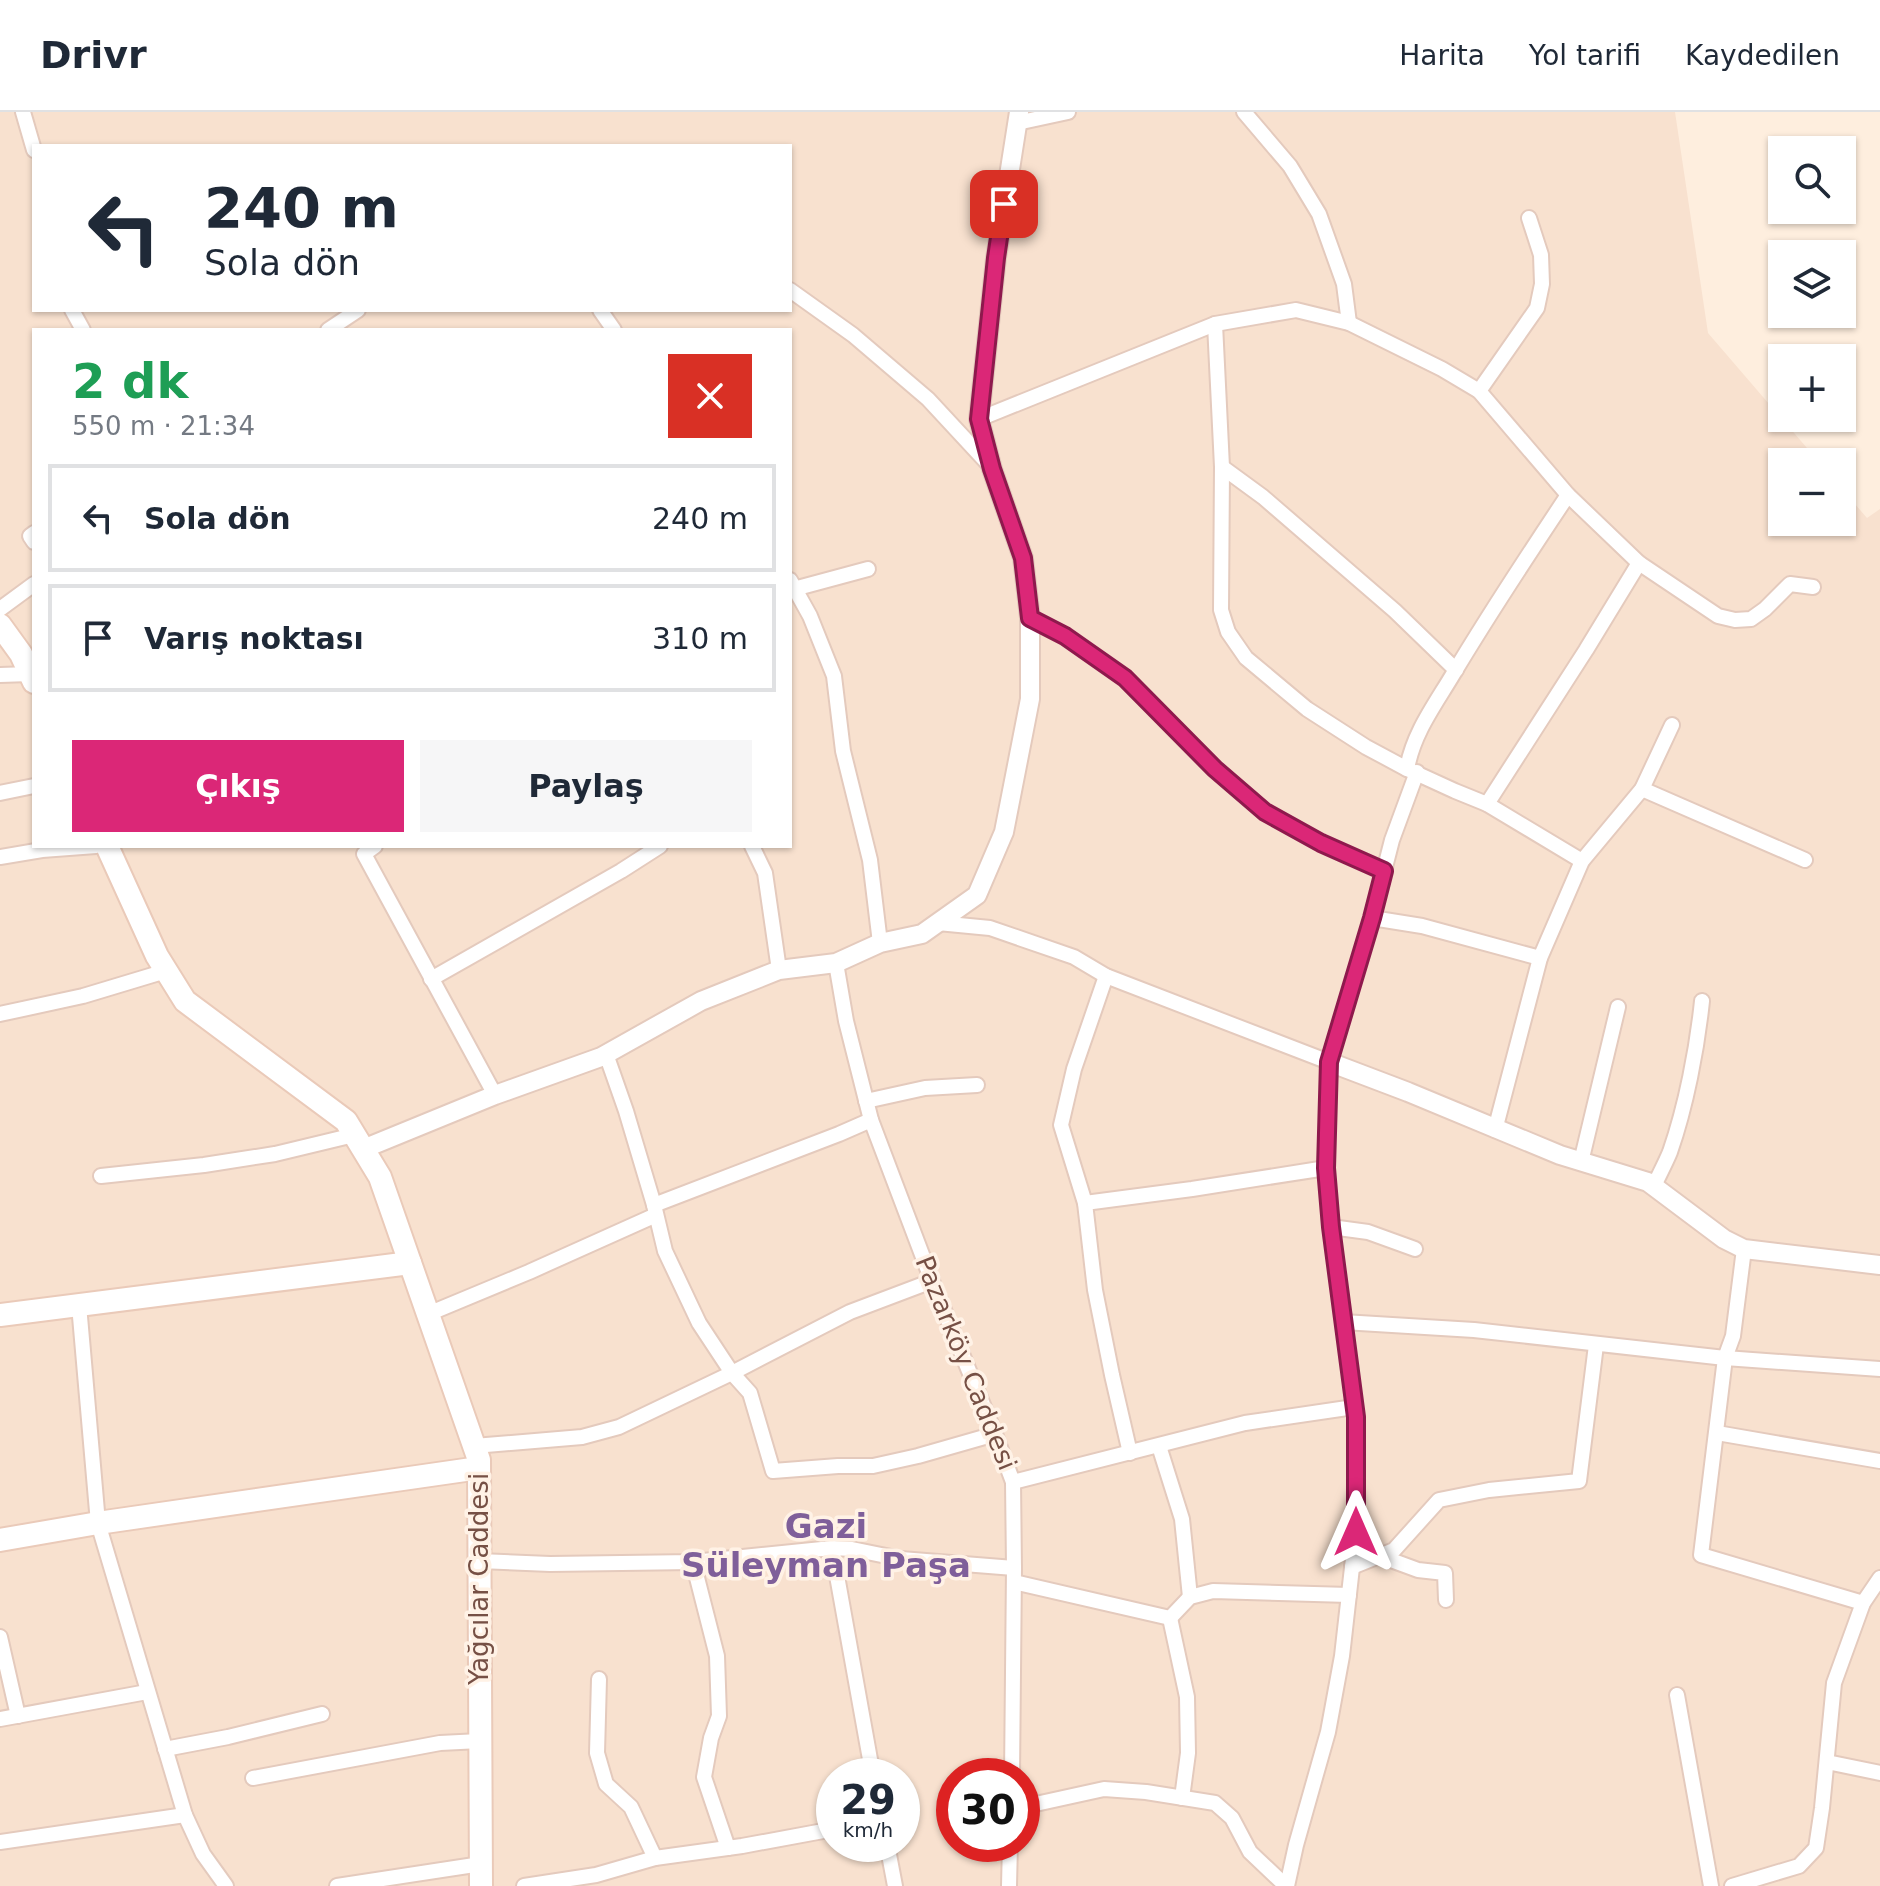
<!DOCTYPE html>
<html lang="tr">
<head>
<meta charset="utf-8">
<style>
  body { margin:0; font-family:"DejaVu Sans",sans-serif; background:#f6f6f7; color:#1f2937; height:100vh; display:flex; flex-direction:column; font-size:30px; white-space:nowrap }
  * { box-sizing:border-box; margin:0 }
  p { font-size:26px; color:#747a83 }
  .icon { flex:none; width:44px; height:44px; fill:none; stroke:currentColor; stroke-width:2; stroke-linecap:round; stroke-linejoin:round }
  .map { position:relative; flex:1; overflow:hidden }
  .details { position:absolute; left:32px; top:216px; width:760px; height:520px; display:flex; flex-direction:column; background:#fff; border-radius:0px; box-shadow:0 2px 6px #0004 }
  .details>* { flex:none }
  .top-card { position:absolute; left:32px; top:32px; width:760px; height:168px; border-radius:0px; box-shadow:0 2px 6px #0004; background:#fff; color:#1f2937; overflow:hidden }
  .fabs { position:absolute; left:1768px; top:24px; display:grid; gap:16px }
  .fabs a { display:grid; place-items:center; width:88px; height:88px; border-radius:0px; background:#fff; box-shadow:0 2px 6px #0004; font-size:40px }
  .speed { position:absolute; left:816px; top:1646px; display:flex; gap:16px; font-size:40px; font-weight:700; text-align:center }
  .speed>* { display:grid; place-content:center; width:104px; height:104px; border-radius:50%; background:#fff; box-shadow:0 2px 6px #0004; line-height:1 }
  .speed small { font-size:20px; font-weight:400 }
  .speed .limit { border:12px solid #d22; background:#fff; color:#111 }
  .pin { position:absolute; display:grid; place-items:center; width:68px; height:68px; color:#fff; margin:-34px; border-radius:16px; box-shadow:0 4px 12px #0006 }
  .me { position:absolute; width:88px; margin:-44px; rotate:0deg; stroke-linejoin:round; filter:drop-shadow(0 0 6px #0008) }
  .turn { display:flex; align-items:center; gap:28px; height:168px; padding:0 40px; font-size:36px }
  .turn .icon { width:104px; height:104px; stroke-width:2.5 }
  .turn b { display:block; font-size:56px; line-height:68px }
  .round { display:grid; place-items:center; flex:none; width:84px; height:84px; border-radius:0px; background:#f6f6f7 }
  .overview { display:flex; align-items:center; justify-content:space-between; height:136px; padding:0 40px }
  h1 { font-size:48px; font-weight:800; line-height:60px; color:#1e9e55 }
  .button { display:flex; gap:16px; margin-top:auto; padding:16px 40px }
  .button a { flex:1; height:92px; border-radius:0px; background:#db2777; color:#fff; font-size:32px; font-weight:800; line-height:92px; text-align:center }
  .button a+a { background:#f6f6f7; color:#1f2937 }
  ul { padding:0; list-style:none }
  li { display:flex; align-items:center; gap:24px; height:108px; margin:0 16px 12px; padding:0 24px; border:4px solid #e0e1e3; border-radius:0px }
  li div { flex:1 }
  li b { display:block; font-size:30px }
  li em { font-style:normal }
  header { display:flex; align-items:center; gap:48px; box-sizing:border-box; height:112px; padding:0 40px; background:#fff; border-bottom:2px solid #e0e1e3 }
  header strong { font-size:38px }
  nav { display:flex; gap:44px; margin-inline-start:auto; font-size:28px }
  .map>svg:first-child { display:block }
  .residential { fill:#f8e1cf; fill-rule:evenodd }
  .lines { fill:none; stroke-linecap:round; stroke-linejoin:round }
  .minor-casing { stroke:#e4cabd; stroke-width:18 }
  .tertiary-casing { stroke:#e4cabd; stroke-width:22 }
  .secondary-casing { stroke:#eacab9; stroke-width:26 }
  .minor { stroke:#fff; stroke-width:14 }
  .tertiary { stroke:#fff; stroke-width:18 }
  .secondary { stroke:#fff; stroke-width:22 }
  .route-casing { stroke:#8e194d; stroke-width:20 }
  .route { stroke:#db2777; stroke-width:14 }
  .labels { text-anchor:middle; dominant-baseline:central; stroke-width:7; stroke-linejoin:round; paint-order:stroke }
  .street-label { font-size:26px; fill:#765045; stroke:#fff2e6 }
  .district-label { font-size:34px; font-weight:bold; fill:#7f5f9a; stroke:#fff2e6 }
</style>
</head>
<body>
<header>
<strong>Drivr</strong>
<nav><a>Harita</a><a>Yol tarifi</a><a>Kaydedilen</a></nav>
</header>
<div class="map">
<svg width="1880" height="1774" viewBox="0 0 1880 1774">
  <rect width="100%" height="100%" fill="#feeede"/>
  <path class="residential" d="M 0,0 L 1675,0 L 1708,221 L 1819,350 L 1782,350 L 1782,410 L 1842,410 L 1842,377 L 1867,406 L 1880,397 L 1880,1774 L 0,1774 ZM 34,34 L 790,34 L 790,198 L 34,198 ZM 34,218 L 790,218 L 790,734 L 34,734 ZM 834,1664 L 902,1664 L 902,1732 L 834,1732 ZM 954,1664 L 1022,1664 L 1022,1732 L 954,1732 Z"/>
  <g class="lines">
    <g class="minor-casing">
      <g id="minor">
        <polyline points="23,0 34,38"/>
        <polyline points="1244,0 1290,54 1319,102 1344,172 1349,211"/>
        <polyline points="1017,11 1068,0"/>
        <polyline points="790,178 853,223 928,287 992,356"/>
        <polyline points="72,198 83,218"/>
        <polyline points="600,198 614,218"/>
        <polyline points="1215,212 1222,355 1221,498 1228,520 1246,546 1307,597 1366,635 1407,657 1455,679 1487,692 1582,749"/>
        <polyline points="328,218 358,198"/>
        <polyline points="1479,279 1537,196 1542,172 1541,143 1529,106"/>
        <polyline points="979,307 1215,212 1296,198 1349,211 1442,257 1479,279 1568,383 1639,451 1718,504 1735,508 1751,507 1765,497 1790,472 1813,475"/>
        <polyline points="1222,355 1263,385 1395,499 1456,558"/>
        <polyline points="34,421 30,424 34,430"/>
        <polyline points="790,468 810,504 834,564 843,639 870,748 880,831"/>
        <polyline points="790,478 868,457"/>
        <polyline points="0,497 34,472"/>
        <polyline points="1030,506 1065,524 1125,566 1215,657 1265,700 1321,731 1384,759"/>
        <polyline points="0,563 30,562"/>
        <path d="M 1407,657 C 1413,622 1434,594 1452,564 C 1489,502 1528,443 1568,383"/>
        <polyline points="1642,677 1805,748"/>
        <polyline points="0,681 34,674"/>
        <polyline points="1487,692 1586,538 1639,451"/>
        <polyline points="375,734 364,742 495,983"/>
        <polyline points="752,734 765,761 779,858"/>
        <polyline points="0,745 42,738 96,734"/>
        <polyline points="1372,806 1422,814 1540,846"/>
        <polyline points="938,811 990,816 1074,845 1106,864 1329,950"/>
        <polyline points="836,851 846,909 871,1008 932,1169 995,1322 1013,1370 1014,1456 1012,1664"/>
        <polyline points="1106,864 1074,957 1061,1013 1085,1091 1095,1178 1112,1263 1130,1341"/>
        <polyline points="431,867 621,759 660,734"/>
        <polyline points="0,902 83,884 166,859"/>
        <polyline points="606,942 626,999 654,1093 665,1139 699,1211 732,1261 750,1281 773,1359 838,1354 873,1354 918,1344 995,1322"/>
        <polyline points="866,989 925,976 977,973"/>
        <polyline points="1495,1018 1540,846 1582,749 1642,677 1672,613"/>
        <polyline points="1581,1050 1618,895"/>
        <polyline points="101,1064 204,1053 275,1042 354,1023"/>
        <path d="M 1654,1074 C 1659,1063 1665,1052 1670,1040 C 1686,994 1697,937 1702,889"/>
        <polyline points="1085,1091 1192,1077 1326,1056"/>
        <polyline points="654,1093 839,1022 871,1008"/>
        <polyline points="1331,1115 1368,1120 1415,1137"/>
        <polyline points="1744,1137 1733,1224 1725,1246 1701,1443 1863,1491"/>
        <polyline points="79,1193 98,1411 185,1703 203,1742 226,1774"/>
        <polyline points="428,1202 529,1160 656,1103"/>
        <polyline points="1343,1210 1474,1218 1725,1246 1880,1257"/>
        <polyline points="1717,1321 1880,1349"/>
        <polyline points="474,1334 582,1325 619,1315 732,1261 850,1200 932,1169"/>
        <polyline points="1159,1334 1182,1407 1190,1485"/>
        <polyline points="1013,1370 1245,1311 1354,1295"/>
        <polyline points="832,1436 873,1664"/>
        <polyline points="1380,1444 1418,1458 1445,1461 1446,1488"/>
        <polyline points="479,1449 550,1452 693,1450 832,1436 852,1437 901,1447 1014,1456"/>
        <polyline points="693,1450 717,1544 719,1604 711,1626 704,1665 728,1736"/>
        <polyline points="1352,1455 1394,1438 1439,1388 1489,1378 1579,1369 1596,1233"/>
        <polyline points="1014,1470 1170,1506 1190,1485 1213,1479 1349,1483"/>
        <polyline points="1170,1506 1187,1585 1188,1641 1182,1686"/>
        <polyline points="0,1525 18,1604"/>
        <polyline points="599,1567 597,1641 606,1672 631,1695 655,1746"/>
        <polyline points="1677,1583 1711,1774"/>
        <polyline points="0,1607 147,1580"/>
        <polyline points="165,1637 228,1625 322,1602"/>
        <polyline points="1827,1650 1880,1661"/>
        <polyline points="253,1666 440,1631 480,1629"/>
        <polyline points="1022,1695 1104,1677 1146,1680 1215,1691 1232,1706 1250,1740 1286,1774"/>
        <polyline points="0,1730 185,1703"/>
        <polyline points="887,1732 895,1774"/>
        <polyline points="337,1774 481,1752"/>
        <polyline points="524,1774 596,1763 655,1746 742,1734 834,1717"/>
        <polyline points="1009,1774 1010,1732"/>
        <polyline points="1287,1774 1296,1733 1328,1620 1342,1544 1356,1420 1356,1305 1331,1115 1326,1056 1329,950 1372,806 1392,728 1417,660"/>
        <polyline points="1732,1774 1799,1754 1816,1736 1822,1696 1834,1571 1863,1491 1880,1466"/>
      </g>
    </g>
    <g class="tertiary-casing">
      <g id="tertiary">
        <polyline points="1329,950 1408,980 1560,1043 1648,1070 1724,1127 1744,1137 1880,1153"/>
        <polyline points="363,1037 495,983 601,945 701,889 779,858 836,851 880,831 922,822 977,783 1004,720 1030,587 1030,506 1023,446 992,357 979,307 996,146 1019,0"/>
      </g>
    </g>
    <g class="secondary-casing">
      <g id="secondary">
        <polyline points="0,513 21,542 34,570"/>
        <polyline points="107,734 157,844 185,889 346,1009 380,1065 479,1348 481,1774"/>
        <polyline points="0,1203 410,1151"/>
        <polyline points="0,1428 98,1411 479,1356"/>
      </g>
    </g>
    <use href="#minor" class="minor"/>
    <use href="#tertiary" class="tertiary"/>
    <use href="#secondary" class="secondary"/>
  </g>
  <g class="lines">
    <g class="route-casing">
      <polyline id="route" points="1004,92 996,146 979,307 992,357 1023,446 1030,506 1065,524 1125,566 1215,657 1265,700 1321,731 1384,759 1372,806 1329,950 1326,1056 1331,1115 1356,1305 1356,1420"/>
    </g>
    <use href="#route" class="route"/>
  </g>
  <g class="labels">
    <g class="street-label">
      <text transform="translate(966 1251) rotate(68)">Pazarköy Caddesi</text>
      <text transform="translate(479 1467) rotate(-90)">Yağcılar Caddesi</text>
    </g>
    <g class="district-label">
      <text x="826" y="1414">Gazi<tspan x="826" dy="39">Süleyman Paşa</tspan></text>
    </g>
  </g>
</svg>
<div class="fabs">
<a><svg class="icon" aria-label="search" viewBox="0 0 24 24"><circle cx="10" cy="10" r="6"/><path d="M15 15l6 6"/></svg></a>
<a><svg class="icon" aria-label="layers" viewBox="0 0 24 24"><path d="M12 4l9 5-9 5-9-5zM3 14l9 5 9-5"/></svg></a>
<a>+</a>
<a>−</a>
</div>
<div class="speed"><div>29<small>km/h</small></div><div class="limit">30</div></div>
<div class="pin" style="left:1004px;top:92px;background:#d93025"><svg class="icon" aria-label="arrive" viewBox="0 0 24 24"><path d="M6 21V4h12l-3 4 3 4H6"/></svg></div>
<svg class="me" style="left:1356px;top:1420px" viewBox="-20 -20 40 40"><path d="M0-17L14 15 0 8-14 15z" fill="#db2777" stroke="#fff" stroke-width="4"/></svg>
<div class="top-card">
<div class="turn"><svg class="icon" aria-label="left" viewBox="0 0 24 24"><path d="M17 20v-9H6M10 6l-5 5 5 5"/></svg><div><b>240 m</b>Sola dön</div></div>
</div>
<section class="details">
<div class="overview"><div><h1>2 dk</h1><p>550 m · 21:34</p></div><a class="round" style="background:#d93025;color:#fff"><svg class="icon" aria-label="close" viewBox="0 0 24 24"><path d="M6 6l12 12M18 6L6 18"/></svg></a></div>
<ul>
<li><svg class="icon" aria-label="left" viewBox="0 0 24 24"><path d="M17 20v-9H6M10 6l-5 5 5 5"/></svg><div><b>Sola dön</b></div><em>240 m</em></li>
<li><svg class="icon" aria-label="arrive" viewBox="0 0 24 24"><path d="M6 21V4h12l-3 4 3 4H6"/></svg><div><b>Varış noktası</b></div><em>310 m</em></li>
</ul>
<div class="button"><a>Çıkış</a><a>Paylaş</a></div>
</section>
</div>
</body>
</html>
